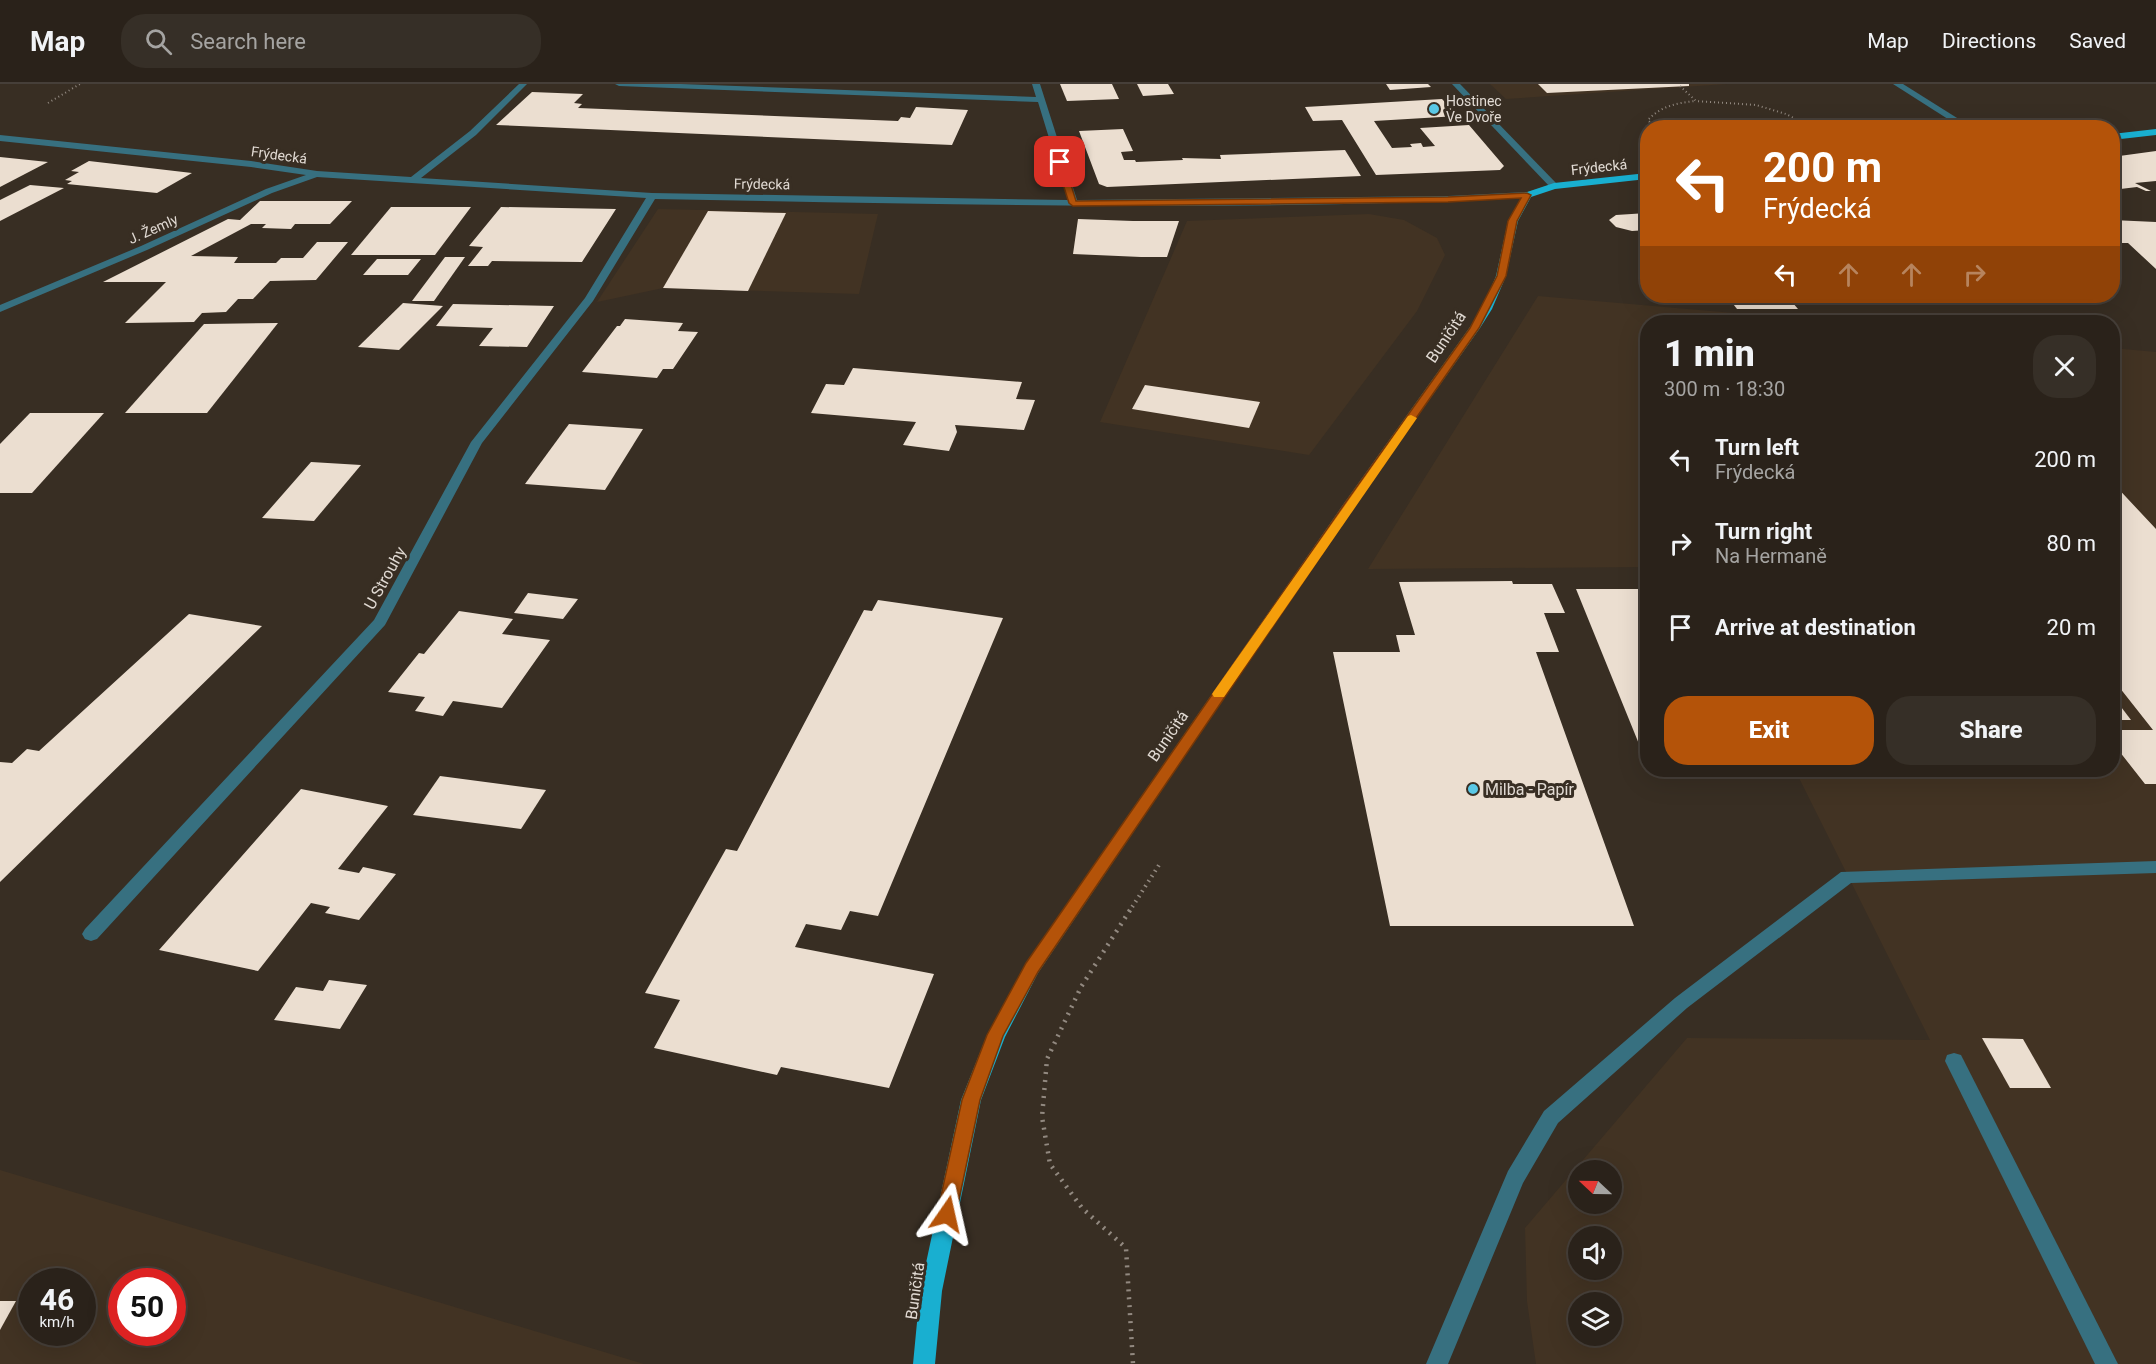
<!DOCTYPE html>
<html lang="en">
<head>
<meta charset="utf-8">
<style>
  body { margin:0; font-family:Roboto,sans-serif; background:#362f27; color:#f1f3f6; height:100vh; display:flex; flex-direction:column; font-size:22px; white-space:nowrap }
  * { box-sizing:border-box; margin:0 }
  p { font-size:20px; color:#a5a4a2 }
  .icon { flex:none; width:33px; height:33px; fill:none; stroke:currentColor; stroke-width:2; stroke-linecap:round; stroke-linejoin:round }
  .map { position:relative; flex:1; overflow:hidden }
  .drawer { position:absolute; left:1640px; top:231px; width:480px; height:462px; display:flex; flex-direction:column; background:#2a221a; border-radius:24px; box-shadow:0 6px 24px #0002,0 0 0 2px #463f39 }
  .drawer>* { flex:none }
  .banner { position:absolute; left:1640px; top:36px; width:480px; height:183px; border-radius:24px; box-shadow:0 6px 24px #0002,0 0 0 2px #463f39; background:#b45309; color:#fff; overflow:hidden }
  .needle { width:39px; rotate:292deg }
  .buttons { position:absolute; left:1568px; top:1076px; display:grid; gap:12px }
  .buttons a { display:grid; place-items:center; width:54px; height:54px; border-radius:50%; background:#2a221a; box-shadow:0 6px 24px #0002,0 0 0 2px #463f39; font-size:30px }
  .speed { position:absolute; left:18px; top:1184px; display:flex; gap:12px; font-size:30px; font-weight:700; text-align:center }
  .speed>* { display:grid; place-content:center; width:78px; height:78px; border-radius:50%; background:#2a221a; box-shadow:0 6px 24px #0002,0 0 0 2px #463f39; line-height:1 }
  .speed small { font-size:15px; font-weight:400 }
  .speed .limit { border:9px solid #d22; background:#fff; color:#111 }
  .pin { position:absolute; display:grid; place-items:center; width:51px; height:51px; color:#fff; margin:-26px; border-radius:12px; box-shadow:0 3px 9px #0006 }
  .me { position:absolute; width:66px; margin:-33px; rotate:11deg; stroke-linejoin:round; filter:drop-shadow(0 0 4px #0008) }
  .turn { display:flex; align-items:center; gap:21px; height:126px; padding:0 24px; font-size:27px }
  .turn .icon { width:78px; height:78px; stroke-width:2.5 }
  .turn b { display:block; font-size:42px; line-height:51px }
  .lanes { display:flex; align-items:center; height:57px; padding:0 24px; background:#0003; justify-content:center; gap:30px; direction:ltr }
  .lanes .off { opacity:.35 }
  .round { display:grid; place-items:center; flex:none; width:63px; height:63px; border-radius:24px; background:#362f27 }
  .overview { display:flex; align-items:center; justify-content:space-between; height:102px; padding:0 24px }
  h1 { font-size:36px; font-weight:800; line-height:45px }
  .cta { display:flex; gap:12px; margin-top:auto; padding:12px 24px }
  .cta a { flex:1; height:69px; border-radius:24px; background:#b45309; color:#fff; font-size:24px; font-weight:800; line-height:69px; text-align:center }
  .cta a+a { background:#362f27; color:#f1f3f6 }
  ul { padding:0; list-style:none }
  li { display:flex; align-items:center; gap:18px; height:84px; padding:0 24px }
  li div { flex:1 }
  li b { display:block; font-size:22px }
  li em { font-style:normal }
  header { display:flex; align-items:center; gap:36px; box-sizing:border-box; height:84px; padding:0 30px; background:#2a221a; border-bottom:2px solid #463f39 }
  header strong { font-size:28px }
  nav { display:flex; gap:33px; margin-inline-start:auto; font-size:21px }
  .search { width:420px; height:54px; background:#362f27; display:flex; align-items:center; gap:15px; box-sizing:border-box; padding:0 21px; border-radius:24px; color:#a5a4a2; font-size:22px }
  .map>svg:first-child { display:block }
  .built { fill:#423323; fill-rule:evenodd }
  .building { fill:#ebded0 }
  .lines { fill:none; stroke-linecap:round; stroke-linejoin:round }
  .path-far2 { stroke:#928980; stroke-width:2; stroke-dasharray:1 3; stroke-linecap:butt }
  .path-far1 { stroke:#928980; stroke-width:4; stroke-dasharray:1.5 4.5; stroke-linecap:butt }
  .path { stroke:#928980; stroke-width:4.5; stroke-dasharray:2 6; stroke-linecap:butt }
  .minor { fill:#377080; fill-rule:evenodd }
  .major { fill:#19afd0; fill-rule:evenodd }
  .route { fill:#b45309; stroke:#753606; stroke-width:1.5 }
  .slow { fill:#f59e0b }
  .poi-dot { fill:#5ac8e6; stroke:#382e23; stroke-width:2 }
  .labels { text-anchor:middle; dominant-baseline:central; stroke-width:6; stroke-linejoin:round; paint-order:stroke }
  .far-poi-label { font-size:14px; fill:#e1dad3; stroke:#382e23; text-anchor:start }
  .far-street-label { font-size:14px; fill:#e1dad3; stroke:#382e23 }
  .street-label { font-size:16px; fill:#e1dad3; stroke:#382e23 }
  .poi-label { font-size:16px; fill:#e1dad3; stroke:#382e23; text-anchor:start }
</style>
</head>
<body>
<header>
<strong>Map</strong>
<div class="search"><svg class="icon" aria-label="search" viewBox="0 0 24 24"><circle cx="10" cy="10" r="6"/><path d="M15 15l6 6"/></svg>Search here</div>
<nav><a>Map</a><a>Directions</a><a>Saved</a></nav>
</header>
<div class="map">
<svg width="2156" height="1280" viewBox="0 0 2156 1280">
  <rect width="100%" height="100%" fill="#382e23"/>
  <g class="built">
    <polygon points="1490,0 1727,0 1506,15"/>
    <polygon points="658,125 878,130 859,210 663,204 597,218"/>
    <polygon points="1369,130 1404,136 1437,154 1445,171 1417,227 1309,371 1100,338 1187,137"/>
    <polygon points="1538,212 1837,238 1647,238 1647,483 1368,485"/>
    <path d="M 2112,264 L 2156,268 L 2156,1280 L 1536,1280 L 1527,1217 L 1525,1144 L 1687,954 L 1930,956 L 1795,686 L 2112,686 ZM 1578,1086 L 1611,1086 L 1611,1119 L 1578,1119 ZM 1578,1152 L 1611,1152 L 1611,1185 L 1578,1185 ZM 1578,1218 L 1611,1218 L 1611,1251 L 1578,1251 Z"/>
    <path d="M 0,1086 L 644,1280 L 0,1280 ZM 32,1197 L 82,1197 L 82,1248 L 32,1248 ZM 122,1197 L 172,1197 L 172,1248 L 122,1248 Z"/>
  </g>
  <g class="building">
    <polygon points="1060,0 1112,0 1119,15 1067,17"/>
    <polygon points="1137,0 1168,0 1174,10 1143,12"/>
    <polygon points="1386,0 1428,0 1431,3 1390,6"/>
    <polygon points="1538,0 1689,0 1689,2 1547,9"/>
    <polygon points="532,8 583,10 574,19 582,20 578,24 898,37 901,33 910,34 916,23 968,26 952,61 496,41"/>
    <polygon points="1442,15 1458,32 1374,37 1392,64 1412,63 1410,60 1421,59 1423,63 1435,62 1420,44 1469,41 1504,82 1500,86 1376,91 1342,36 1313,37 1305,23"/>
    <polygon points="1123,45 1133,67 1121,68 1124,76 1135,76 1136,78 1183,76 1182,74 1221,75 1220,71 1345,66 1361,92 1107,103 1099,100 1079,47"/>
    <polygon points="2156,67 2156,97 2135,99 2151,107 2146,107 2137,103 2112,106 2112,73"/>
    <polygon points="0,73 48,78 0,103"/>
    <polygon points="89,77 192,89 157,109 67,100 72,97 65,96 79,88 71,87"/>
    <polygon points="30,101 64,104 0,137 0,116"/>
    <polygon points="260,117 352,117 330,140 295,140 291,145 262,144 266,140 251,140 191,172 238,173 234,179 276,179 281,174 303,174 317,158 348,158 316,196 270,197 253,215 238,215 226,228 202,229 194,238 125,239 166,198 103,198 228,135 240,136"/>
    <polygon points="391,123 471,123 435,171 351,171"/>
    <polygon points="501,123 616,125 582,178 492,177 488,182 468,182 483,163 469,162"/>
    <polygon points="708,127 786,129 748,207 663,204"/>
    <polygon points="1647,129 1647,146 1632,147 1616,143 1609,136 1616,131"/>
    <polygon points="1078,135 1133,137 1179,137 1167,173 1141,173 1073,170"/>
    <polygon points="2112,136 2156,138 2156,185 2128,159 2112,159 2112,146 2115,146 2112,143"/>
    <polygon points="445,173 465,173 434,217 412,217"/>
    <polygon points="377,175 421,175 408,191 363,191"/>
    <polygon points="1727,212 1787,212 1798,225 1737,225"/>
    <polygon points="403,219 443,222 399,266 358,263"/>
    <polygon points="453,220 554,222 527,263 479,262 493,244 436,242"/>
    <polygon points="625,235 683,239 678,247 698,248 673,285 663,285 657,294 582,288 617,242 620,242"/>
    <polygon points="278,239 207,329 125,329 204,240"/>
    <polygon points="853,284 1022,298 1016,315 1035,316 1024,346 955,341 957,348 949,367 903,361 916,338 811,329 826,300 844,301"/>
    <polygon points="1145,301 1260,318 1249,344 1132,325"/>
    <polygon points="30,329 104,329 32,409 0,409 0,360"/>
    <polygon points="569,340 643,345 605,406 525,400"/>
    <polygon points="311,378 361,381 314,437 262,434"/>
    <polygon points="2112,398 2156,445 2156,700 2145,700 2112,658 2112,646 2153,646 2112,594"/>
    <polygon points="1512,497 1513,500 1552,500 1565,529 1544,529 1559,568 1536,568 1634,842 1390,842 1333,568 1400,568 1396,551 1415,551 1399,498"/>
    <polygon points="1576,505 1647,505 1647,660 1639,660"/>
    <polygon points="528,509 578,515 563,535 514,529"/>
    <polygon points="878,516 1003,534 878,832 850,827 841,846 806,840 795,863 934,890 889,1004 781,983 777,991 654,964 680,916 645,909 726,765 737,767 864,526 872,527"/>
    <polygon points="459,527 513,535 502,550 550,556 502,624 453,617 443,632 415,627 425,613 388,608 419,569 424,570"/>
    <polygon points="189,530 262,542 0,798 0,678 12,679 27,665 39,667"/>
    <polygon points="2112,611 2131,636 2112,636"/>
    <polygon points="440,692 546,706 521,745 413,731"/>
    <polygon points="301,705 388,722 338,785 359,789 363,783 396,790 359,836 325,829 330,823 311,819 258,887 159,866"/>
    <polygon points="329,896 367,901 340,945 274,936 296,903 323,907"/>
    <polygon points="1982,954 2023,955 2051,1004 2010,1004"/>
    <polygon points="0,1217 16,1217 0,1246"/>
  </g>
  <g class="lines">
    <g class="path-far2">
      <polyline points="1680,2 1696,17 1756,21 1786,30 1813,44"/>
      <polyline points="48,19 80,0"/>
      <path d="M 1655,44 L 1648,36 C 1661,22 1677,19 1695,17"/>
    </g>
    <polyline class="path-far1" points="1129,828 1159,781"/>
    <polyline class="path" points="1130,826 1081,903 1047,975 1042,1033 1050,1080 1082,1124 1126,1164 1133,1280"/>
    <g class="minor">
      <path d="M 519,0 L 527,0 L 476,51 L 421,94 L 652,109 L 1068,116 L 1038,18 L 619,2 L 615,0 L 681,0 L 1036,13 L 1032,0 L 1040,0 L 1077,116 L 1448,112 L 1527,108 L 1532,111 L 1527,114 C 1237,128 945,120 655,115 L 593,217 L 482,359 L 385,541 L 97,855 L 91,857 L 85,855 L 82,850 L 85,845 L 374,536 L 471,358 L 585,214 L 646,114 L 317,93 L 272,109 L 147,166 L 0,228 L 0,221 L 141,162 L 266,105 L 306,91 L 251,83 L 0,57 L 0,51 L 251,77 L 317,87 L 411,93 L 470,47 Z"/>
      <polygon points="1452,0 1460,0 1557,100 1557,104 1551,104"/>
      <polygon points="1893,0 1903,0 1973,44 1962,44"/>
      <polygon points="2156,777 2156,789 1851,799 1687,924 1558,1039 1523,1099 1448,1280 1426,1280 1508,1087 1544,1027 1675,914 1841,788"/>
      <polygon points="1954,969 1961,971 2118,1280 2095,1280 1945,977 1947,971"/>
    </g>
    <g class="major">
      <polygon points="2156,45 2156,51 2112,56 2112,50"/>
      <polygon points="1647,89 1647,95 1555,105 1531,113 1518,137 1506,192 1492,225 1480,244 1354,422 1038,889 1005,953 981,1016 942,1207 935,1280 913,1280 920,1207 961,1016 987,951 1026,879 1345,418 1470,243 1482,225 1496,192 1508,137 1524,109 1554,99"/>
    </g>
  </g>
  <polygon class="route" points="1060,75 1064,78 1076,117 1448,113 1527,109 1531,111 1517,137 1506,192 1479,244 1354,423 1038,888 1003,952 980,1016 956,1130 953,1137 947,1139 940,1137 937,1130 962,1016 987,951 1026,879 1345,419 1470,244 1497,192 1508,137 1521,114 1448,118 1073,122 1069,119 1056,78"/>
  <polygon class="slow" points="1411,331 1417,334 1224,613 1214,613 1212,610 1214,607 1408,332"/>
  <g class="poi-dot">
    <circle cx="1434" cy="25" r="6"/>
    <circle cx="1473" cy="705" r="6"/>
  </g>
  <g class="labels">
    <g class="far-poi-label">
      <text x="1446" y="17">Hostinec<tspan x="1446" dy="16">Ve Dvoře</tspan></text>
    </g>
    <g class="far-street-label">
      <text transform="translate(279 71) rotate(8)">Frýdecká</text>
      <text transform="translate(1599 83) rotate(-6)">Frýdecká</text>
      <text transform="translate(762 100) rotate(1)">Frýdecká</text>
      <text transform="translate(153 145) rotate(-24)">J. Žemly</text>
    </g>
    <g class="street-label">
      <text transform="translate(1446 253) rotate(-56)">Buničitá</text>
      <text transform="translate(385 494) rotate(-61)">U Strouhy</text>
      <text transform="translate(1168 652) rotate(-55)">Buničitá</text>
      <text transform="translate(915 1207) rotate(-82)">Buničitá</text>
    </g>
    <g class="poi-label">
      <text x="1485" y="705">Milba - Papír</text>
    </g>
  </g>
</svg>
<div class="buttons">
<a><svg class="needle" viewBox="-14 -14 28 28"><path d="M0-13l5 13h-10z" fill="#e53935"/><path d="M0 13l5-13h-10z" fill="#a5a4a2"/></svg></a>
<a><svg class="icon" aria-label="sound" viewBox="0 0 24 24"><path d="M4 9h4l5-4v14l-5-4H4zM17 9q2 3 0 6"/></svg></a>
<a><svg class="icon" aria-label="layers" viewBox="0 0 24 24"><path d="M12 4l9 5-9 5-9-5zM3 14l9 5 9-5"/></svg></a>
</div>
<div class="speed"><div>46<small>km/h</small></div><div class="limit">50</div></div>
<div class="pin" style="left:1060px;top:78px;background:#d93025"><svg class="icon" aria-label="arrive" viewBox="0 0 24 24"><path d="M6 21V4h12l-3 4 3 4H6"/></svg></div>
<svg class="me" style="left:947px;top:1130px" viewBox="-20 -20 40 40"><path d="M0-17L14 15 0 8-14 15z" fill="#b45309" stroke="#fff" stroke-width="4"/></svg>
<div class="banner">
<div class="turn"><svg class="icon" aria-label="left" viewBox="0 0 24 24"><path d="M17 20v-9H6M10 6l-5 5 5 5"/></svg><div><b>200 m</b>Frýdecká</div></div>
<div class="lanes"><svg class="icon" aria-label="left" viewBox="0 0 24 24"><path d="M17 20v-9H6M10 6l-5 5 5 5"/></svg><svg class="icon off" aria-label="ahead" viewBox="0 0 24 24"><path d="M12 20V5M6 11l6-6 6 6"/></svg><svg class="icon off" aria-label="ahead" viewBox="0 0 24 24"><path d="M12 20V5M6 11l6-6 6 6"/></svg><svg class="icon off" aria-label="right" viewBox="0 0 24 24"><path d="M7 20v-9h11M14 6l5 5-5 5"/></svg></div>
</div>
<section class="drawer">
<div class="overview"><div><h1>1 min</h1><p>300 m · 18:30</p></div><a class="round"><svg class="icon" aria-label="close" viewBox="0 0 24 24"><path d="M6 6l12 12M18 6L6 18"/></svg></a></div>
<ul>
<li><svg class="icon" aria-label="left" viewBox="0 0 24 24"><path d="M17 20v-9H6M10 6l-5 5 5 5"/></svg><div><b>Turn left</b><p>Frýdecká</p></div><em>200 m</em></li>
<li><svg class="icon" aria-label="right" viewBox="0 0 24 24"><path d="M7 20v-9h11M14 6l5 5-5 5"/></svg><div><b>Turn right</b><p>Na Hermaně</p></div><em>80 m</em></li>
<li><svg class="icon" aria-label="arrive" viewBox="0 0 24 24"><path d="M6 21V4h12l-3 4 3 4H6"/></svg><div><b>Arrive at destination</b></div><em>20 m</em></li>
</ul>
<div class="cta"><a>Exit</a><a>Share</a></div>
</section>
</div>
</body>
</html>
